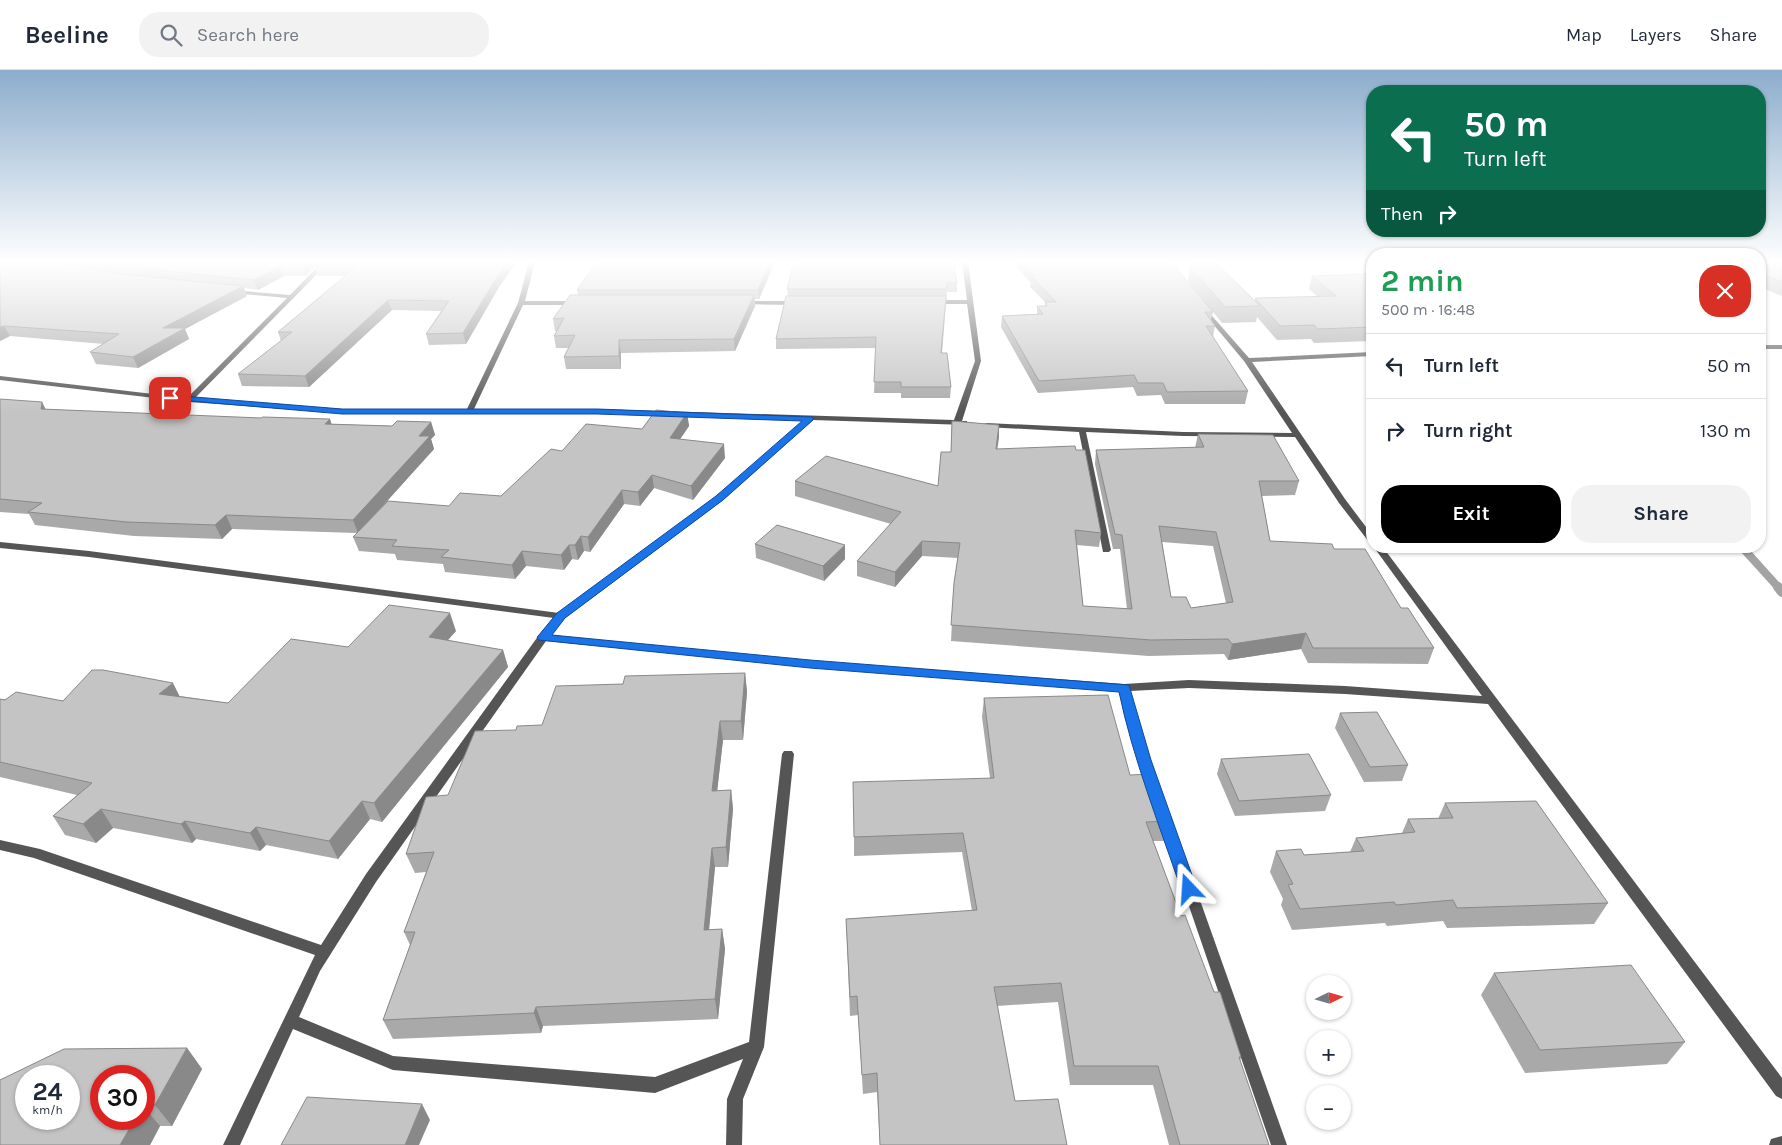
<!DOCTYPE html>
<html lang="en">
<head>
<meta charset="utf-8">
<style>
  body { margin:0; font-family:Karla,sans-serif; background:#f2f2f3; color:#1f2937; height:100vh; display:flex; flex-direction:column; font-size:19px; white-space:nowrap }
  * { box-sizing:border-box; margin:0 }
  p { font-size:16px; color:#747a83 }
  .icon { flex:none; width:28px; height:28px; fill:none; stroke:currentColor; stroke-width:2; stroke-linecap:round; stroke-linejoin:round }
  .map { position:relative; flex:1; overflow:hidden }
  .drawer { position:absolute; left:1366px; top:178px; width:400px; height:305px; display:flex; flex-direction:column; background:#fff; border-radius:20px; box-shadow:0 1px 4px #0004 }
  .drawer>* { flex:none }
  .banner { position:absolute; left:1366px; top:15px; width:400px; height:152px; border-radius:20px; box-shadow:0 1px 4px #0004; background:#0b6e4f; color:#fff; overflow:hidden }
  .needle { width:32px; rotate:85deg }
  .fabs { position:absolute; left:1306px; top:905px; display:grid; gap:10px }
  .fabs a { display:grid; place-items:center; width:45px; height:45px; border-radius:50%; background:#fff; box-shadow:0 1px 4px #0004; font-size:25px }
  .speed { position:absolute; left:15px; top:995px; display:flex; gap:10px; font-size:25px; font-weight:700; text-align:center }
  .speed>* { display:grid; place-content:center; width:65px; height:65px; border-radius:50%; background:#fff; box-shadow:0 1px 4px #0004; line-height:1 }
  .speed small { font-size:12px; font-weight:400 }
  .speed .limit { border:8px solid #d22; background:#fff; color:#111 }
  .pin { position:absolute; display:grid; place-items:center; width:42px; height:42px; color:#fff; margin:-21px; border-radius:10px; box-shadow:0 2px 8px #0006 }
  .me { position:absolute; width:55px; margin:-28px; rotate:340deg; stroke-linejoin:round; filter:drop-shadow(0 0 4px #0008) }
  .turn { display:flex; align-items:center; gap:18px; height:105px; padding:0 15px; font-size:22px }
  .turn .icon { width:65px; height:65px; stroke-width:2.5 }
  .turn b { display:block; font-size:35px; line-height:42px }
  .then { display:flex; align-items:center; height:48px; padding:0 15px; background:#0003; gap:10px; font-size:19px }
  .round { display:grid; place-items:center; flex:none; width:52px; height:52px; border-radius:20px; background:#f2f2f3 }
  .head { display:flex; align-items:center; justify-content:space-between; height:85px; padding:0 15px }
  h1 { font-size:30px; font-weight:700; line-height:38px; color:#1e9e55 }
  .action { display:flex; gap:10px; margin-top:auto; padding:10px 15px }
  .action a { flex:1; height:58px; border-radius:20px; background:#000; color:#fff; font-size:20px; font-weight:700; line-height:58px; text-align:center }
  .action a+a { background:#f2f2f3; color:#1f2937 }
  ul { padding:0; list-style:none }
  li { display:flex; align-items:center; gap:15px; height:65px; padding:0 15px; border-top:1px solid #e0e1e3 }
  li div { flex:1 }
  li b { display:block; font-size:19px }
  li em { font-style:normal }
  header { display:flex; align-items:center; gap:30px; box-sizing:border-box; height:70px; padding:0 25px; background:#fff; border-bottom:1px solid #e0e1e3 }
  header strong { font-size:24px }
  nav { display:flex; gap:28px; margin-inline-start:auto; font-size:18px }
  .search { width:350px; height:45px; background:#f2f2f3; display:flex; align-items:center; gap:12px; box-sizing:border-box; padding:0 18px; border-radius:20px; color:#747a83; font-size:19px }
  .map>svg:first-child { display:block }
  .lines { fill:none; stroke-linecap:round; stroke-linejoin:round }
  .stream-far1 { stroke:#a3a3a3; stroke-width:8 }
  .stream { stroke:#a3a3a3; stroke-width:10 }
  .street { fill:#555; fill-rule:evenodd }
  .wall { fill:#a9a9a9; fill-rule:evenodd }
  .shaded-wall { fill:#898989 }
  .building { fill:#c4c4c4; stroke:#898989; fill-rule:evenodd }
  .route { fill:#1a73e8; stroke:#114b97 }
</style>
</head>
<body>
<header>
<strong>Beeline</strong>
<div class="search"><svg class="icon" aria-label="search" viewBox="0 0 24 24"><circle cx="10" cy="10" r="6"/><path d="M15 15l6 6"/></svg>Search here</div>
<nav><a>Map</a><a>Layers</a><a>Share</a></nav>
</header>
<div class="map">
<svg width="1782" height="1075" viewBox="0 0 1782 1075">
  <rect width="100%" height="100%" fill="#fff"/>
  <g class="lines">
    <polyline class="stream-far1" points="1741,476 1779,518"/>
    <polyline class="stream" points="1778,517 1782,522"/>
    <g class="street">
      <polygon points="322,192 329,192 195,328 342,339 467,339 518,233 529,192 535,192 525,231 577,231 580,233 577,235 523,235 474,339 597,339 954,350 975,291 967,234 932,234 929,232 932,230 967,230 962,192 968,192 981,291 962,351 967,351 967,355 813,350 723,430 565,548 551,565 810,591 1124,614 1189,610 1345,616 1482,626 1373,476 1382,476 1782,1008 1782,1029 1776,1026 1488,634 1345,624 1189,618 1130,621 1137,648 1159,716 1157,719 1153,720 1149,719 1147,716 1125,648 1119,621 810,597 546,571 376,812 320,901 299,947 393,986 655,1007 749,972 782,684 784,681 792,681 794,684 764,977 743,1029 742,1075 726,1075 727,1029 743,989 655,1023 393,1000 293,959 240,1075 223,1075 315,885 34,788 0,780 0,770 40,779 321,875 366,804 539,565 554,548 89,487 0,478 0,472 89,481 559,543 717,426 804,350 597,343 342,343 189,332 0,310 0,306 187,328 287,228 233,223 231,222 231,220 290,225"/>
      <polygon points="742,231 797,231 800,233 797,235 740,234 739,233"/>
      <polygon points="1202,239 1206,239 1249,288 1372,282 1372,286 1252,292 1345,429 1372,465 1372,473 1369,472 1339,433 1295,367 1183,366 1086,362 1111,480 1109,482 1103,482 1079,362 986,357 982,355 986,353 1183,362 1292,363 1244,291 1202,241"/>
      <rect x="1760" y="275" width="22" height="4"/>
      <polygon points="1163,738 1167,740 1169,743 1287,1075 1271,1075 1157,743 1159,740"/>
      <polygon points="1782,1066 1782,1075 1769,1075 1771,1069"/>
    </g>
  </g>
  <g class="wall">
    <polygon points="0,192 517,192 499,217 466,274 429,275 426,264 441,241 392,240 309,317 242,316 238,304 281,271 278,262 345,206 318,206 315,197 306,206 284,206 258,220 244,218 247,226 185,259 189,269 138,298 96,294 90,282 104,274 10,266 0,271"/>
    <polygon points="597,192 775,192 759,229 755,229 755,236 735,281 621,283 621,299 566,299 564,287 569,278 556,278 554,266 557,261 555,261 553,249 578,225 577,220"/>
    <polygon points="794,192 958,192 958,196 954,196 957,213 957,222 947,222 942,283 951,317 950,328 901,328 901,323 874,323 876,278 776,279 776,269 788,226 787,219"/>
    <polygon points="1012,192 1171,192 1213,242 1211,250 1215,256 1213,267 1248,321 1245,334 1165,334 1161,325 1137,326 1133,317 1038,323 1001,257 1002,246 1037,244 1037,236 1045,236 1045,232 1030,217 1031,213"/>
    <polygon points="1190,192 1215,192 1255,231 1255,228 1318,227 1309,219 1312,206 1372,204 1372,271 1314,273 1311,269 1277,270 1257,247 1256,252 1222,253 1188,211"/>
    <polygon points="1760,192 1782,192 1782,226 1760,217"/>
    <polygon points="0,329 42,332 45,339 332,354 392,356 431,352 435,365 431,369 434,379 372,448 449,436 501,426 562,381 642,359 687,343 689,356 680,369 725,388 693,430 654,418 640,436 624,434 590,482 584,481 578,490 572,489 564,500 526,496 515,509 445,502 443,494 397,490 395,484 359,481 353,467 357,463 232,459 222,469 134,466 35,455 29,444 0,442"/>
    <path d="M 952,351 L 999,355 L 997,379 L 1101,463 L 1099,477 L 1077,475 L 1083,536 L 1127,539 L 1120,479 L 1113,479 L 1095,394 L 1096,380 L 1195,378 L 1198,364 L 1299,411 L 1295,425 L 1262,426 L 1270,471 L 1334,479 L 1401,538 L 1434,578 L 1428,594 L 1308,593 L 1301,579 L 1228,590 L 1224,584 L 1149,586 L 951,571 L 954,513 L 958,488 L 922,486 L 895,517 L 857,506 L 857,491 L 891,454 L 795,426 L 795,411 L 938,416 L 951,382 ZM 1162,472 L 1213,476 L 1226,533 L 1191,538 L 1171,527 Z"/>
    <polygon points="755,474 845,475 845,489 824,511 756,488"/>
    <polygon points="456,561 447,570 503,580 508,597 382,752 370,749 338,789 266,775 260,781 196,769 192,773 113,758 96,773 65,765 53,746 77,725 0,707 0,629 63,631 180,626 228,633 348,577"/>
    <polygon points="745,603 747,622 743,670 723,670 717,721 731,720 733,739 728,797 715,797 709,860 722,859 725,879 718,949 543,956 541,963 393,969 383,950 410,875 404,862 426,802 415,803 406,784 448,725 516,660 542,655 623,614"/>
    <polygon points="984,628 1130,705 1168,751 1164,771 1153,771 1181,846 1241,987 1240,991 1269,1075 1169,1075 1153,1015 1070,1015 1058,932 997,936 1015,1031 1067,1075 880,1075 877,1022 863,1024 858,945 850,946 846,849 972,841 962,782 854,786 854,767 990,708 982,647"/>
    <polygon points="1340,643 1408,695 1402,711 1364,712 1335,658"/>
    <polygon points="1221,689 1331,725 1325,741 1235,746 1217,704"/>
    <polygon points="1445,733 1608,833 1594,854 1447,858 1443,851 1387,856 1385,853 1292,860 1281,835 1283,829 1270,802 1276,781 1304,785 1350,782 1356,768 1402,763 1408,749 1438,749"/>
    <polygon points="1494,903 1685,972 1667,994 1525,1003 1481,925"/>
    <path d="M 187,978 L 202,999 L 172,1056 L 160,1056 L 150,1075 L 0,1075 L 0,1010 L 64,979 ZM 26,1006 L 69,1006 L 69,1049 L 26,1049 ZM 101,1006 L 144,1006 L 144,1049 L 101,1049 Z"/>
  </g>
  <g class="shaded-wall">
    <polygon points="306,192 319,192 306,206 303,196"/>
    <polygon points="508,192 517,192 499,217 466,274 463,263 497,207"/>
    <polygon points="770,192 775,192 759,229 758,220"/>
    <polygon points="280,196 284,206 258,220 254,210"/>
    <polygon points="243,216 247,226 185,259 189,269 138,298 133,287 163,258"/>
    <polygon points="754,225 755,236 735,281 734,269"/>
    <polygon points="388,230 392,240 309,317 305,306"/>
    <polygon points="4,256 10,266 0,271 0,257"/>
    <polygon points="619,270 621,283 621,299 619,286"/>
    <polygon points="42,332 48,344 41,339"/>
    <polygon points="687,343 689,356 672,381 670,368"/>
    <polygon points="330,349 334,362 325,354"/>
    <polygon points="431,352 435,365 431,369 434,379 358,463 353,450 419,366"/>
    <polygon points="999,355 999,368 995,393 996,379"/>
    <polygon points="724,374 725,388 693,430 691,416"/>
    <polygon points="652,405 654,418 640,436 638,422"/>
    <polygon points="622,420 624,434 590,482 588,467"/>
    <polygon points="226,445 232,459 222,469 215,455"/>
    <polygon points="581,466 584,481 578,490 575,475"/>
    <polygon points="922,471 922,486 895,517 895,502"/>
    <polygon points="569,475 572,489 564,500 561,485"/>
    <polygon points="845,475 845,489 824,511 823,496"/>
    <polygon points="522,481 526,496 515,509 512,495"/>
    <polygon points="450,543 456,561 435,585 429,567"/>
    <polygon points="1306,563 1301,579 1228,590 1232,574"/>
    <polygon points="503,580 508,597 382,752 374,733"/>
    <polygon points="745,603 747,622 743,670 741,651"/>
    <polygon points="173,613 182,631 159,624"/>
    <polygon points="720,651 723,670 715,740 712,721"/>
    <polygon points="731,720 733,739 728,797 726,777"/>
    <polygon points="362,731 370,749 338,789 329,771"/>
    <polygon points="101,739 113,758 96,773 83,754"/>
    <polygon points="185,751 196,769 192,773 181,754"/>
    <polygon points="256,757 266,775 260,781 250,763"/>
    <polygon points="712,778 715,797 707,880 704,860"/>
    <polygon points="722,859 725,879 718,949 715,929"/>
    <polygon points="536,937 543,956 541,963 534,943"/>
    <polygon points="187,978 202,999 172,1056 155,1035"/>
    <polygon points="422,1034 430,1050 419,1075 405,1075"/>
    <polygon points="144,1037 160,1056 150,1075 120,1075 135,1049 144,1049"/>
  </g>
  <g class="building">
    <polygon points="0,192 49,192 129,205 243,216 163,258 185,258 133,287 90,282 119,264 4,256 0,257"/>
    <polygon points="97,192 306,192 303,196 280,196 254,210 130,197"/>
    <polygon points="318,192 508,192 497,207 463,263 426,264 449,231 388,230 305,306 238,304 292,262 278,262 357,196 315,196"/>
    <polygon points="597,192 770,192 758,220 577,220"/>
    <polygon points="794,192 953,192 957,213 947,213 946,219 787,219"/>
    <polygon points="1022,192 1171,192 1213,242 1205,242 1215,256 1206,256 1248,321 1167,322 1163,313 1138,313 1134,305 1039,311 1002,246 1043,244 1037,236 1047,236 1045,232 1056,232 1031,206 1035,206"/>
    <polygon points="1191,192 1215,192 1260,236 1225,237 1190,197"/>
    <polygon points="1760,192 1782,192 1782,212 1760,204"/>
    <polygon points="1372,204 1372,257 1318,259 1314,255 1280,256 1255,228 1336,226 1312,206"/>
    <polygon points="570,225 754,225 734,269 619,270 619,286 564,287 575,265 554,266 564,248 553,249"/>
    <polygon points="786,226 946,226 941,283 947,283 951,317 901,317 901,312 874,312 876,267 776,269"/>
    <polygon points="0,329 42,332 41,339 261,348 263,347 330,349 325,354 392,356 397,351 431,352 419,366 430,366 353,450 226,445 215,455 127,452 28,442 42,433 0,429"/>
    <polygon points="656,340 687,343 670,368 724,374 691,416 652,405 638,422 622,420 588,467 581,466 575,475 569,475 561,485 522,481 512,495 441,487 449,480 392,476 397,470 353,467 388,431 449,436 460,423 501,426 551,379 562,381 586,354 642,359"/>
    <path d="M 952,351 L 999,355 L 996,379 L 1075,376 L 1076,380 L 1085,380 L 1101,463 L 1075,460 L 1083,536 L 1132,539 L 1122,465 L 1115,464 L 1096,380 L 1204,377 L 1198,364 L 1273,365 L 1299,411 L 1259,411 L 1270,471 L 1332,474 L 1334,479 L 1365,479 L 1401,538 L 1408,538 L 1434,578 L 1313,578 L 1306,563 L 1232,574 L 1228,569 L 1151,570 L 951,555 L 954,513 L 960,473 L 922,471 L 895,502 L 857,491 L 901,442 L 795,411 L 826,386 L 938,416 L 941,382 L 951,382 ZM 1159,456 L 1216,462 L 1233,532 L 1191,538 L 1186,527 L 1171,527 Z"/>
    <polygon points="777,455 845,475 823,496 755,474"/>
    <polygon points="389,535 450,543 429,567 503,580 374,733 362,731 329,771 256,757 250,763 185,751 181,754 101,739 83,754 53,746 92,713 0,692 0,629 5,630 16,622 63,631 92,600 103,600 173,613 159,624 228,633 291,569 348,577"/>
    <polygon points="745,603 741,651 720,651 712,721 731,720 726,777 712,778 704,860 722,859 715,929 536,937 534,943 383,950 415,862 404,862 434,782 406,784 426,727 448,725 475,661 516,660 517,656 542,655 556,616 623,614 625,606"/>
    <polygon points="1108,625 1130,705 1151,704 1168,751 1146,752 1181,846 1185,845 1214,922 1220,922 1241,987 1239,987 1269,1075 1180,1075 1158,996 1074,996 1061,913 994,917 1015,1031 1058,1029 1067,1075 880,1075 877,1003 862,1005 857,926 850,927 846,849 977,840 963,763 854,767 853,712 994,708 984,628"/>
    <polygon points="1377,642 1408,695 1370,697 1340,643"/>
    <polygon points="1309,684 1331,725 1239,731 1221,689"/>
    <polygon points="1536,731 1608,833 1457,838 1453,830 1396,835 1394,832 1300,839 1288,815 1293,814 1276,781 1301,779 1304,785 1364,781 1356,768 1415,762 1408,749 1453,748 1445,733"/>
    <polygon points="1631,895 1685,972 1540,980 1494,903"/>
    <path d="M 187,978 L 155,1035 L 144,1035 L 144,1006 L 101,1006 L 101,1049 L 135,1049 L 120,1075 L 0,1075 L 0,1010 L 64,979 ZM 26,1006 L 69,1006 L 69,1049 L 26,1049 Z"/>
    <polygon points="307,1027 422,1034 405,1075 281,1075"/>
  </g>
  <linearGradient id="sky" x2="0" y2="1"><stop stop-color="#8cadcc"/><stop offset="0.56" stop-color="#fff"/><stop offset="1" stop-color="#fff" stop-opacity="0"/></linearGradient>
  <rect width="1782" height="343" fill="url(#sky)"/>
  <path class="route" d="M 170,325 L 342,339 L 597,339 L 813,347 L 813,350 L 723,430 L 565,548 L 552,565 L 810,590 L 1129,615 L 1151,690 L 1197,819 L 1195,823 L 1189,825 L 1184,823 L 1181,819 C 1159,754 1133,689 1119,622 L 810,598 L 539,570 L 537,567 L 539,565 L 557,543 L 716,426 L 802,351 L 597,344 L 342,344 L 167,329 L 167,326 Z"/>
</svg>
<div class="fabs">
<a><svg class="needle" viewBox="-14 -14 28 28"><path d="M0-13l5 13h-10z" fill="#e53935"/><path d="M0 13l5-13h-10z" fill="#747a83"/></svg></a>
<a>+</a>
<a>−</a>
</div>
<div class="speed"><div>24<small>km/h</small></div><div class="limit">30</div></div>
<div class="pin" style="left:170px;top:328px;background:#d93025"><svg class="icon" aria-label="arrive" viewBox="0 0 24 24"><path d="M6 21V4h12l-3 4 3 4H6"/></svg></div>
<svg class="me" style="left:1189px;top:819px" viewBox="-20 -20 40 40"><path d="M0-17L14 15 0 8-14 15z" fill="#1a73e8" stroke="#fff" stroke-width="4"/></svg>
<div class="banner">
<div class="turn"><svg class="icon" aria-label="left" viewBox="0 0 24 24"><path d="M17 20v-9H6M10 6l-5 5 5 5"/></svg><div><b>50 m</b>Turn left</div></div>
<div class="then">Then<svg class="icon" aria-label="right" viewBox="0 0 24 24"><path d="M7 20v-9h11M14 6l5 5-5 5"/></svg></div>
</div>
<section class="drawer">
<div class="head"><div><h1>2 min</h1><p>500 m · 16:48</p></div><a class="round" style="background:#d93025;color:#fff"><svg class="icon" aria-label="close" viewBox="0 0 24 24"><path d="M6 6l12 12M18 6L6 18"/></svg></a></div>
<ul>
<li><svg class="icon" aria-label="left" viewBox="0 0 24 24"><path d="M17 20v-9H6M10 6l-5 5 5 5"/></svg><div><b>Turn left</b></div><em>50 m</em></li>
<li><svg class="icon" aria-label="right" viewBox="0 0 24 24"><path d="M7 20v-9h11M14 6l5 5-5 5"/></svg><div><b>Turn right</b></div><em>130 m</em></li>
</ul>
<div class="action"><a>Exit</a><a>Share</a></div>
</section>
</div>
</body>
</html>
